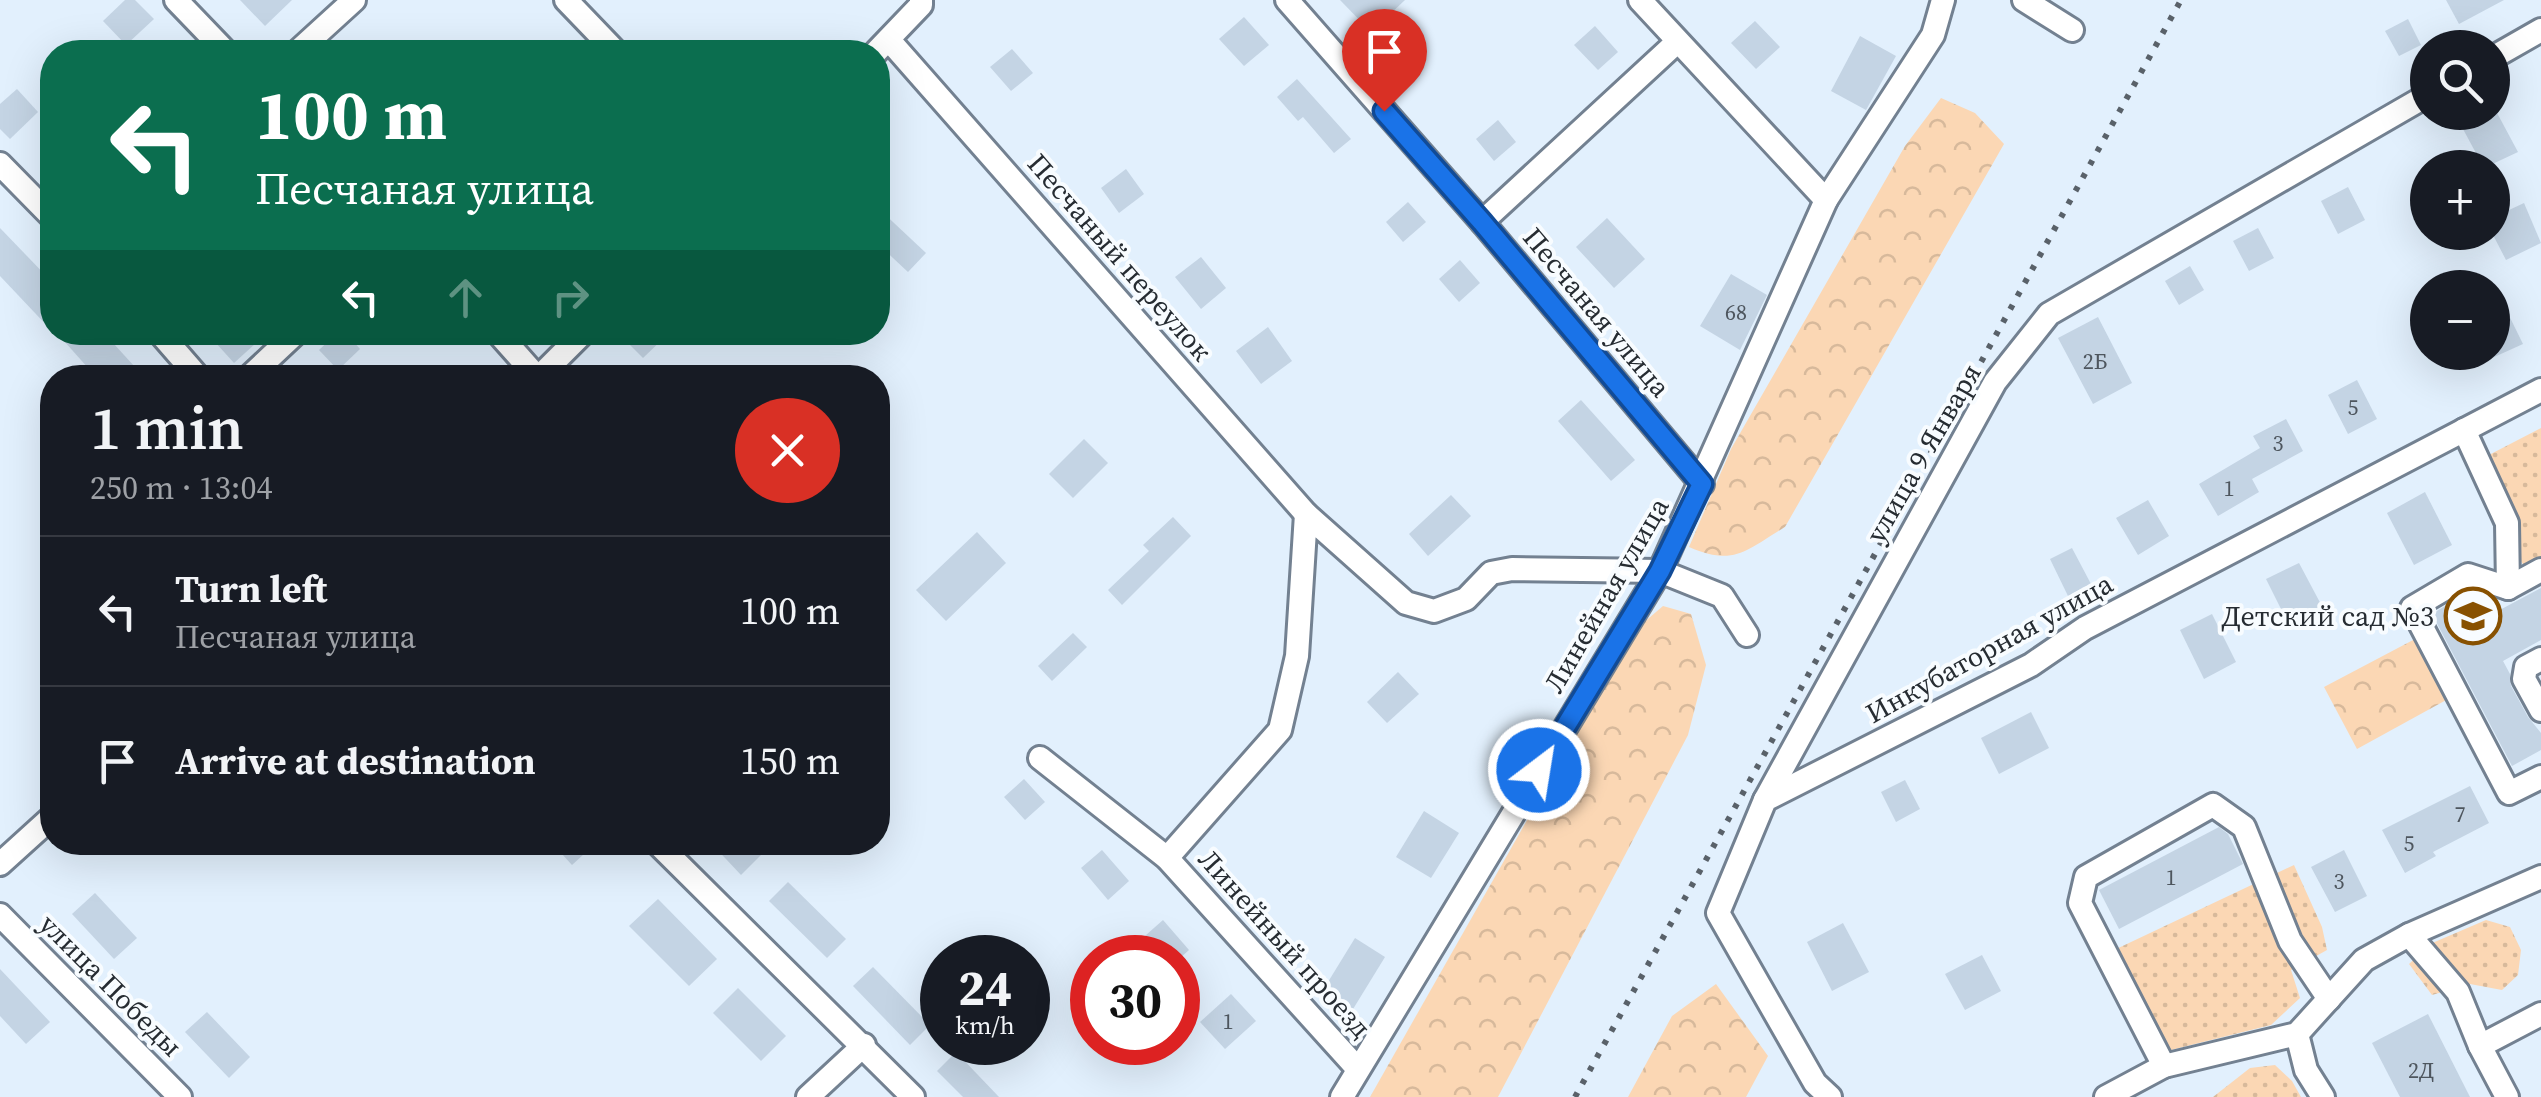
<!DOCTYPE html>
<html lang="en">
<head>
<meta charset="utf-8">
<style>
  body { margin:0; font-family:"Source Serif 4",serif; background:#242831; color:#f1f3f6; height:100vh; display:flex; flex-direction:column; font-size:38px; white-space:nowrap }
  * { box-sizing:border-box; margin:0 }
  p { font-size:32px; color:#9ea1a6 }
  .icon { flex:none; width:55px; height:55px; fill:none; stroke:currentColor; stroke-width:2; stroke-linecap:round; stroke-linejoin:round }
  .map { position:relative; flex:1; overflow:hidden }
  .panel { position:absolute; left:40px; top:365px; width:850px; height:490px; display:flex; flex-direction:column; background:#171b24; border-radius:40px; box-shadow:0 10px 40px #0002 }
  .panel>* { flex:none }
  .guide { position:absolute; left:40px; top:40px; width:850px; height:305px; border-radius:40px; box-shadow:0 10px 40px #0002; background:#0b6e4f; color:#fff; overflow:hidden }
  .buttons { position:absolute; left:2410px; top:30px; display:grid; gap:20px }
  .buttons a { display:grid; place-items:center; width:100px; height:100px; border-radius:50%; background:#171b24; box-shadow:0 10px 40px #0002; font-size:50px }
  .speed { position:absolute; left:920px; top:935px; display:flex; gap:20px; font-size:50px; font-weight:700; text-align:center }
  .speed>* { display:grid; place-content:center; width:130px; height:130px; border-radius:50%; background:#171b24; box-shadow:0 10px 40px #0002; line-height:1 }
  .speed small { font-size:25px; font-weight:400 }
  .speed .limit { border:15px solid #d22; background:#fff; color:#111 }
  .pin { position:absolute; display:grid; place-items:center; width:85px; height:85px; color:#fff; margin:-102px -42px; border-radius:50% 50% 50% 0; rotate:-45deg; box-shadow:0 0 10px #0007 }
  .pin .icon { rotate:45deg }
  .me { position:absolute; width:110px; margin:-55px; rotate:31deg; stroke-linejoin:round; filter:drop-shadow(0 0 8px #0008) }
  .turn { display:flex; align-items:center; gap:35px; height:210px; padding:0 50px; font-size:45px }
  .turn .icon { width:130px; height:130px; stroke-width:2.5 }
  .turn b { display:block; font-size:70px; line-height:85px }
  .lanes { display:flex; align-items:center; height:95px; padding:0 50px; background:#0003; justify-content:center; gap:50px; direction:ltr }
  .lanes .off { opacity:.35 }
  .round { display:grid; place-items:center; flex:none; width:105px; height:105px; border-radius:52px; background:#242831 }
  .headline { display:flex; align-items:center; justify-content:space-between; height:170px; padding:0 50px }
  h1 { font-size:60px; font-weight:600; line-height:75px }
  ul { padding:0; list-style:none }
  li { display:flex; align-items:center; gap:30px; height:150px; padding:0 50px; border-top:2px solid #363941 }
  li div { flex:1 }
  li b { display:block; font-size:38px }
  li em { font-style:normal }
  .map>svg:first-child { display:block }
  .grass { fill:url(#grass-dots) }
  .forest { fill:url(#forest-crowns) }
  .building { fill:#c4d4e4 }
  .lines { fill:none; stroke-linecap:round; stroke-linejoin:round }
  .minor-casing { stroke:#738191; stroke-width:28 }
  .minor { stroke:#fff; stroke-width:22 }
  .rail { stroke:#596169; stroke-width:6; stroke-dasharray:5 10; stroke-linecap:butt }
  .route-casing { stroke:#114b97; stroke-width:25 }
  .route { stroke:#1a73e8; stroke-width:18 }
  .labels { text-anchor:middle; dominant-baseline:central; stroke-width:8; stroke-linejoin:round; paint-order:stroke }
  .number-label { font-size:22px; fill:#4e565e }
  .street-label { font-size:28px; fill:#262c32; stroke:#f8fcff }
  .poi-label { font-size:28px; fill:#262c32; stroke:#f8fcff; text-anchor:end }
</style>
</head>
<body>
<div class="map">
<svg width="2541" height="1097" viewBox="0 0 2541 1097">
  <defs>
    <pattern id="grass-dots" width="8" height="8" patternUnits="userSpaceOnUse" patternTransform="scale(2.5)"><rect width="8" height="8" fill="#fbd7b4"/><path d="M2 2h.1M6 6h.1" fill="none" stroke="#d7b99b" stroke-width="1.8" stroke-linecap="round"/></pattern>
    <pattern id="forest-crowns" width="20" height="18" patternUnits="userSpaceOnUse" patternTransform="scale(2.5)"><rect width="20" height="18" fill="#fbd7b4"/><path d="M2 6a3 3 0 1 1 6 0M12 15a3 3 0 1 1 6 0" fill="none" stroke="#d7b99b"/></pattern>
  </defs>
  <rect width="100%" height="100%" fill="#e2f0fd"/>
  <g class="grass">
    <polygon points="2541,428 2541,566 2529,572 2519,559 2487,456"/>
    <polygon points="2294,865 2322,927 2327,950 2291,970 2300,998 2271,1025 2167,1051 2112,951"/>
    <polygon points="2486,920 2510,927 2521,950 2518,975 2502,990 2470,984 2432,995 2409,964 2430,944"/>
    <polygon points="2275,1065 2292,1081 2301,1097 2213,1097 2250,1068"/>
  </g>
  <g class="forest">
    <path d="M 1941,98 L 1975,113 L 2004,144 L 1785,527 C 1746,550 1735,567 1689,547 L 1731,449 L 1905,146 Z"/>
    <polygon points="1663,606 1691,614 1706,665 1688,735 1498,1097 1370,1097 1635,630"/>
    <polygon points="2415,639 2448,699 2357,749 2324,687"/>
    <polygon points="1716,984 1768,1056 1746,1097 1628,1097 1672,1016"/>
  </g>
  <g class="building">
    <polygon points="125,0 135,0 154,19 126,45 103,21"/>
    <polygon points="240,0 292,0 265,26"/>
    <polygon points="1340,0 1405,0 1371,32"/>
    <polygon points="2446,0 2504,0 2459,24"/>
    <polygon points="1244,17 1269,45 1244,66 1219,39"/>
    <polygon points="2408,19 2421,45 2399,56 2385,31"/>
    <polygon points="1755,21 1780,47 1756,69 1731,43"/>
    <polygon points="1595,26 1618,52 1598,70 1574,45"/>
    <polygon points="1860,36 1896,56 1866,110 1831,91"/>
    <polygon points="1012,49 1033,73 1011,91 990,67"/>
    <polygon points="1297,79 1351,139 1334,153 1303,117 1298,121 1277,97"/>
    <polygon points="17,89 38,112 10,139 0,129 0,104"/>
    <polygon points="2496,111 2518,152 2484,168 2463,129"/>
    <polygon points="1498,120 1516,142 1494,161 1476,139"/>
    <polygon points="1126,169 1144,194 1119,213 1101,188"/>
    <polygon points="2348,187 2365,220 2338,234 2321,201"/>
    <polygon points="1408,202 1426,222 1403,242 1386,222"/>
    <polygon points="2524,203 2541,243 2506,260 2492,233 2492,218"/>
    <polygon points="878,208 926,253 908,272 878,244"/>
    <polygon points="1607,218 1645,259 1614,288 1576,247"/>
    <polygon points="0,228 52,282 52,331 0,276"/>
    <polygon points="2258,228 2274,258 2249,271 2233,241"/>
    <polygon points="1201,257 1226,288 1201,309 1175,277"/>
    <polygon points="1460,260 1480,283 1459,302 1439,279"/>
    <polygon points="2190,266 2204,290 2179,305 2165,281"/>
    <polygon points="1731,274 1767,295 1740,350 1700,326"/>
    <polygon points="2492,281 2523,344 2492,358"/>
    <polygon points="2098,317 2132,383 2093,404 2058,338"/>
    <polygon points="1268,327 1292,361 1261,384 1236,351"/>
    <polygon points="56,332 103,332 145,378 97,378"/>
    <polygon points="206,332 247,332 256,343 234,363"/>
    <polygon points="338,332 345,332 360,349 338,370 319,350"/>
    <polygon points="617,332 670,332 643,358"/>
    <polygon points="2357,380 2377,419 2348,434 2328,395"/>
    <polygon points="1581,400 1635,460 1611,481 1558,421"/>
    <polygon points="2286,419 2303,451 2252,479 2259,492 2218,516 2199,484 2260,448 2253,436"/>
    <polygon points="1084,439 1108,463 1073,498 1049,474"/>
    <polygon points="2425,492 2452,545 2414,565 2387,513"/>
    <polygon points="1451,495 1471,516 1428,556 1409,534"/>
    <polygon points="2148,500 2169,536 2138,555 2116,518"/>
    <polygon points="1173,517 1191,536 1122,605 1108,590 1149,551 1143,545"/>
    <polygon points="977,532 1006,563 946,621 916,590"/>
    <polygon points="2072,548 2091,584 2068,596 2050,559"/>
    <polygon points="2299,563 2324,610 2290,627 2266,579"/>
    <polygon points="2541,588 2541,640 2503,661 2510,674 2511,686 2528,717 2541,733 2541,750 2512,766 2432,614 2466,593 2481,620"/>
    <polygon points="2212,614 2236,662 2204,679 2180,630"/>
    <polygon points="1073,633 1087,647 1052,681 1038,666"/>
    <polygon points="1398,672 1419,694 1387,723 1367,702"/>
    <polygon points="2031,712 2049,748 1999,774 1981,738"/>
    <polygon points="1024,779 1045,802 1025,820 1004,797"/>
    <polygon points="1905,780 1920,809 1896,822 1881,792"/>
    <polygon points="2470,786 2489,823 2433,852 2436,856 2405,873 2382,830"/>
    <polygon points="1424,811 1459,833 1431,878 1396,857"/>
    <polygon points="2219,827 2228,834 2243,864 2119,929 2099,890"/>
    <polygon points="551,842 597,842 572,865"/>
    <polygon points="710,842 749,842 761,855 741,875"/>
    <polygon points="1102,850 1129,881 1108,900 1081,868"/>
    <polygon points="2344,850 2367,896 2335,912 2311,867"/>
    <polygon points="788,882 846,939 827,958 769,901"/>
    <polygon points="95,893 137,938 114,959 72,914"/>
    <polygon points="658,899 717,959 689,986 629,926"/>
    <polygon points="1163,920 1189,950 1180,958 1149,958 1137,943"/>
    <polygon points="1843,923 1869,972 1832,991 1807,942"/>
    <polygon points="1355,938 1385,957 1350,1014 1320,995"/>
    <polygon points="1982,955 2001,991 1965,1010 1945,974"/>
    <polygon points="873,967 930,1025 910,1045 853,986"/>
    <polygon points="0,969 50,1022 26,1044 0,1016"/>
    <polygon points="738,988 786,1036 761,1061 713,1013"/>
    <polygon points="1231,994 1256,1021 1225,1049 1200,1022"/>
    <polygon points="207,1012 250,1057 229,1078 185,1032"/>
    <polygon points="2428,1014 2470,1097 2400,1097 2372,1043"/>
    <polygon points="956,1052 999,1097 963,1097 937,1071"/>
  </g>
  <g class="lines">
    <g class="minor-casing">
      <g id="minor">
        <polyline points="176,0 226,52"/>
        <polyline points="566,0 616,52"/>
        <polyline points="1287,0 1482,222 1702,484"/>
        <polyline points="1640,0 1826,200"/>
        <polyline points="2024,0 2072,30"/>
        <polyline points="889,40 1306,514"/>
        <polyline points="297,52 354,0"/>
        <polyline points="876,52 921,5 921,0"/>
        <polyline points="2492,58 2541,30"/>
        <polyline points="0,164 52,217"/>
        <polyline points="1482,222 1677,42"/>
        <polyline points="159,332 199,378"/>
        <polyline points="497,332 538,378"/>
        <polyline points="248,378 297,332"/>
        <polyline points="538,378 584,332"/>
        <polyline points="2464,430 2507,523 2508,588"/>
        <polyline points="2541,570 2508,588 2468,575 2412,608 2509,793 2541,777"/>
        <polyline points="2541,659 2526,667 2524,679 2541,710"/>
        <polyline points="1040,758 1167,858 1357,1068"/>
        <polyline points="1765,800 1995,382 2049,314 2428,95"/>
        <polyline points="656,842 913,1097"/>
        <polyline points="1167,858 1280,730 1297,656 1306,514 1406,603 1434,611 1466,599 1491,573 1512,569 1660,571 1722,596 1747,635"/>
        <polyline points="0,864 52,817"/>
        <polyline points="0,915 180,1097"/>
        <polyline points="2409,935 2458,992 2480,1046 2507,1097"/>
        <polyline points="2297,1034 2306,1070 2323,1097"/>
        <polyline points="2480,1046 2541,1014"/>
        <polyline points="2164,1066 2080,903 2086,877 2213,805 2244,827 2290,941 2329,999"/>
        <polyline points="808,1097 864,1045"/>
        <polyline points="1342,1097 1660,571 1826,200 1933,35 1943,0"/>
        <polyline points="1830,1097 1815,1083 1718,913 1765,800 2031,665 2085,628 2541,390"/>
        <polyline points="2106,1097 2164,1066 2297,1034 2364,960 2409,935 2541,877"/>
      </g>
    </g>
    <use href="#minor" class="minor"/>
    <polyline class="rail" points="1575,1097 2181,0"/>
  </g>
  <g class="lines">
    <g class="route-casing">
      <polyline id="route" points="1384,111 1482,222 1702,484 1660,571 1539,770"/>
    </g>
    <use href="#route" class="route"/>
  </g>
  <defs>
    <g id="school-ring" transform="scale(2.875)"><circle r="9.5" fill="#f8fcff" stroke="#885101" stroke-width="1.5"/><path d="M0-5L7-2L0 1L-7-2ZM-4 1L0 2.5L4 1V4Q0 6-4 4Z" fill="#885101"/></g>
  </defs>
  <g fill-rule="evenodd">
    <use href="#school-ring" x="2473" y="616"/>
  </g>
  <g class="labels">
    <g class="number-label">
      <text x="1736" y="312">68</text>
      <text x="2095" y="361">2Б</text>
      <text x="2353" y="407">5</text>
      <text x="2278" y="443">3</text>
      <text x="2229" y="488">1</text>
      <text x="2460" y="814">7</text>
      <text x="2409" y="843">5</text>
      <text x="2171" y="877">1</text>
      <text x="2339" y="881">3</text>
      <text x="1228" y="1021">1</text>
      <text x="2421" y="1070">2Д</text>
    </g>
    <g class="street-label">
      <text transform="translate(1120 257) rotate(49)">Песчаный переулок</text>
      <text transform="translate(1597 312) rotate(50)">Песчаная улица</text>
      <text transform="translate(1923 453) rotate(-60)">улица 9 Января</text>
      <text transform="translate(1606 595) rotate(-60)">Линейная улица</text>
      <text transform="translate(1989 648) rotate(-29)">Инкубаторная улица</text>
      <text transform="translate(1285 943) rotate(48)">Линейный проезд</text>
      <text transform="translate(111 985) rotate(45)">улица Победы</text>
    </g>
    <g class="poi-label">
      <text x="2434" y="616">Детский сад №3</text>
    </g>
  </g>
</svg>
<div class="buttons">
<a><svg class="icon" aria-label="search" viewBox="0 0 24 24"><circle cx="10" cy="10" r="6"/><path d="M15 15l6 6"/></svg></a>
<a>+</a>
<a>−</a>
</div>
<div class="speed"><div>24<small>km/h</small></div><div class="limit">30</div></div>
<div class="pin" style="left:1384px;top:111px;background:#d93025"><svg class="icon" aria-label="arrive" viewBox="0 0 24 24"><path d="M6 21V4h12l-3 4 3 4H6"/></svg></div>
<svg class="me" style="left:1539px;top:770px" viewBox="-20 -20 40 40"><circle r="17" fill="#1a73e8" stroke="#fff" stroke-width="3"/><path d="M0-11L8 9 0 5-8 9z" fill="#fff"/></svg>
<div class="guide">
<div class="turn"><svg class="icon" aria-label="left" viewBox="0 0 24 24"><path d="M17 20v-9H6M10 6l-5 5 5 5"/></svg><div><b>100 m</b>Песчаная улица</div></div>
<div class="lanes"><svg class="icon" aria-label="left" viewBox="0 0 24 24"><path d="M17 20v-9H6M10 6l-5 5 5 5"/></svg><svg class="icon off" aria-label="ahead" viewBox="0 0 24 24"><path d="M12 20V5M6 11l6-6 6 6"/></svg><svg class="icon off" aria-label="right" viewBox="0 0 24 24"><path d="M7 20v-9h11M14 6l5 5-5 5"/></svg></div>
</div>
<section class="panel">
<div class="headline"><div><h1>1 min</h1><p>250 m · 13:04</p></div><a class="round" style="background:#d93025;color:#fff"><svg class="icon" aria-label="close" viewBox="0 0 24 24"><path d="M6 6l12 12M18 6L6 18"/></svg></a></div>
<ul>
<li><svg class="icon" aria-label="left" viewBox="0 0 24 24"><path d="M17 20v-9H6M10 6l-5 5 5 5"/></svg><div><b>Turn left</b><p>Песчаная улица</p></div><em>100 m</em></li>
<li><svg class="icon" aria-label="arrive" viewBox="0 0 24 24"><path d="M6 21V4h12l-3 4 3 4H6"/></svg><div><b>Arrive at destination</b></div><em>150 m</em></li>
</ul>
</section>
</div>
</body>
</html>
